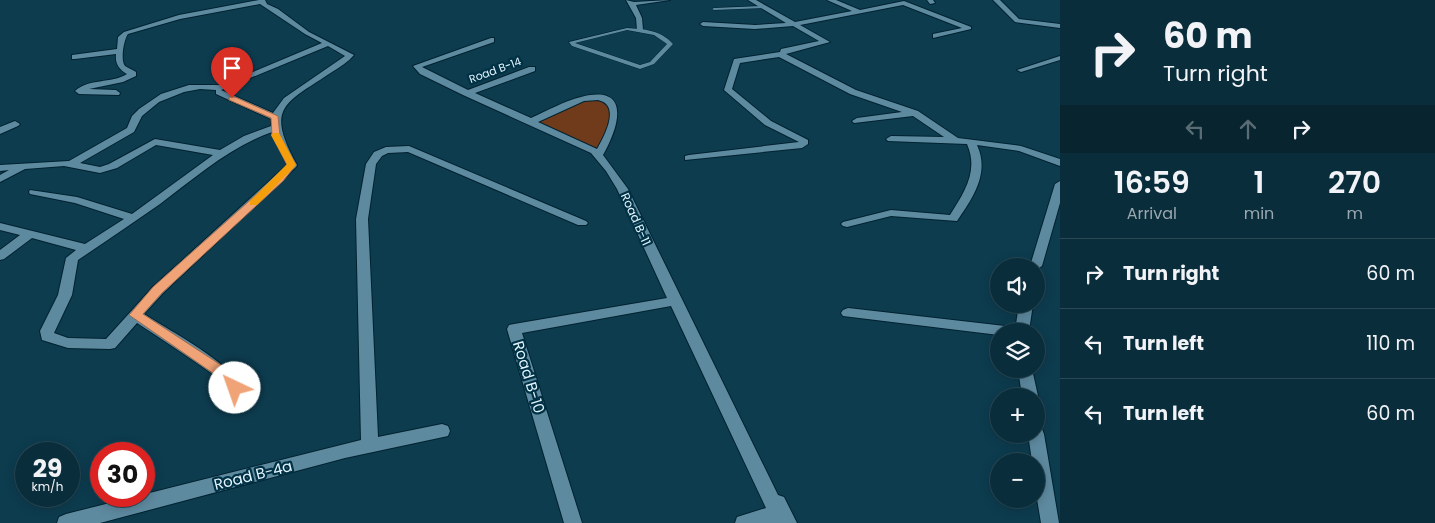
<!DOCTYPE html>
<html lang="en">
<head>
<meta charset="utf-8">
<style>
  body { margin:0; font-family:Poppins,sans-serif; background:#133542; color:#f1f3f6; height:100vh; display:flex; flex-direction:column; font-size:19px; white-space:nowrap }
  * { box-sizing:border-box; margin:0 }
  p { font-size:16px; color:#99a8af }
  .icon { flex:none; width:28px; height:28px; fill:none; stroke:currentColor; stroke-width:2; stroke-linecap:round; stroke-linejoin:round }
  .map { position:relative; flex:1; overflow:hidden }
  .side { display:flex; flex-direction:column; background:#0a2d3b; width:375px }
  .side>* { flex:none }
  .top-card { background:#0a2d3b; color:#f1f3f6; overflow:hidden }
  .tools { position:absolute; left:990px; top:258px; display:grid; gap:10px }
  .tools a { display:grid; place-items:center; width:55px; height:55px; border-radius:50%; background:#0a2d3b; box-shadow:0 2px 12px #0003,0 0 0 1px #2a4955; font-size:25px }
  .speed { position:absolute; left:15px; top:442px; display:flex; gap:10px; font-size:25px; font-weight:700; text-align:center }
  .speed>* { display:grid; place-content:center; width:65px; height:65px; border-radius:50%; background:#0a2d3b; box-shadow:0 2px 12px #0003,0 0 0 1px #2a4955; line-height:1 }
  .speed small { font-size:12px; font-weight:400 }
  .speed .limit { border:8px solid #d22; background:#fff; color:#111 }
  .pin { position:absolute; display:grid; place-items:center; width:42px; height:42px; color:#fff; margin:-51px -21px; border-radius:50% 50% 50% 0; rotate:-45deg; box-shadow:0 0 5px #0007 }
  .pin .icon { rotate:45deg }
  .me { position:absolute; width:55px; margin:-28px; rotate:318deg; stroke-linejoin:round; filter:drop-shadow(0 0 4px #0008) }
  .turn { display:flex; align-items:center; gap:18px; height:105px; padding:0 20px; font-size:22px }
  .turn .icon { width:65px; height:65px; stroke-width:2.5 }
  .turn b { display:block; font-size:35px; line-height:42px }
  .lanes { display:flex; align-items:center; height:48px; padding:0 20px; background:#0003; justify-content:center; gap:25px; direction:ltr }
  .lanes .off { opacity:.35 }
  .eta { display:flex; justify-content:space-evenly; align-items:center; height:85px; text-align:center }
  .eta b { font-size:30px; font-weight:600; line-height:35px }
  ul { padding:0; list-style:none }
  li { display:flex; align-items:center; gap:15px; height:70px; padding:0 20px; border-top:1px solid #2a4955 }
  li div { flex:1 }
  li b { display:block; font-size:19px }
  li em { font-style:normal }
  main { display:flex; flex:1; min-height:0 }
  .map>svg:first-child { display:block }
  .green { fill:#703b1a }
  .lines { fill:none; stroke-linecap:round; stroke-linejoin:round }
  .service-casing { stroke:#002230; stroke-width:1 }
  .minor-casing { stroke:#002230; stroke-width:2 }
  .service { fill:#5e8aa0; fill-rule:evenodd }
  .minor { fill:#5e8aa0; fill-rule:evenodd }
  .route { fill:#efa377; stroke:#9b6a4d }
  .slow { fill:#f59e0b }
  .labels { text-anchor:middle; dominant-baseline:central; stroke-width:4.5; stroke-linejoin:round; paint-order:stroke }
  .far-street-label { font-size:11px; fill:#e2f5fe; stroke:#003144 }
  .street-label { font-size:12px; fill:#e2f5fe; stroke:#003144 }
  .near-street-label { font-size:15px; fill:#e2f5fe; stroke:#003144 }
</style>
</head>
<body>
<main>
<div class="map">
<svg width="1060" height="523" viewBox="0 0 1060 523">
  <rect width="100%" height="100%" fill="#0d3c4f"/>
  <polygon class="green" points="584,100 605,100 614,110 598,154 533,123"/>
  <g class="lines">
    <g class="service-casing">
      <g id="service">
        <polygon points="762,6 764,8 714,10 712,9 714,8"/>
        <path d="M 627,28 C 644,29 661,30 673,44 L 654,64 L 640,69 L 572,46 L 569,42 ZM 627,30 L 654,35 L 667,44 L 650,62 L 640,65 L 575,43 Z"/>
      </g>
    </g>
    <g class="minor-casing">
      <g id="minor">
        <path d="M 259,0 L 265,0 L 267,4 L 278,9 L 309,32 L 354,55 C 348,62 340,67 332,72 C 284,104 265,107 297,165 L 296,167 L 163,293 L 144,314 C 172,332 228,361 243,389 L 240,393 C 227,398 224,383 214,375 C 189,357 163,340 137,323 L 115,348 L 110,349 L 68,348 L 42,340 L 40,331 L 58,295 L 66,258 L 76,250 L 32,238 L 4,259 L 0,260 L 0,250 L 20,235 L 0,230 L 0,223 L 85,244 L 124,219 L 75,203 L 30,194 L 29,192 L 30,190 L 77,197 L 132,214 L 213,155 L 156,145 L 117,168 L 100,173 L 64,166 L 25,169 L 0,182 L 0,175 L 9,170 L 0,171 L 0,165 L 69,161 L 127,128 L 132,116 L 139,109 L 161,94 L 189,85 L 222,85 L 322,43 L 305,34 L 260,4 L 180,19 L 128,34 C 124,39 120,60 125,66 C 128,68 133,70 136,72 L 136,76 L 123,82 L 89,89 L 116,90 L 120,93 L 119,95 L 79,94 L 75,91 C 89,78 111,84 127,74 C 119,69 115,64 116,54 L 75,59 L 72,59 L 72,55 L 117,49 L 118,37 L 124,32 L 179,15 ZM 328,46 L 345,56 L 284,98 L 273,113 L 221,90 ZM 200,89 L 216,90 L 216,94 L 271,119 L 271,126 L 244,136 L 220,150 L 155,139 L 109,164 L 100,167 L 80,163 L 134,132 L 142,116 L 159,102 L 184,92 ZM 272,132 L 287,165 L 153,287 L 106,339 L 68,338 L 54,333 L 72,295 L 78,260 C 106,241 133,223 160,204 C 196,177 230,147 272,132 Z"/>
        <polygon points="626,0 634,2 670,0 636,5 642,18 643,30 640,32 637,30 636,18"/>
        <path d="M 748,0 L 756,0 L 795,22 L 852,11 L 827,0 L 836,0 L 860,10 L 904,1 L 971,27 L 971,29 L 933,38 L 933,34 L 962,28 L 903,5 L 800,25 L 830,42 L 786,54 L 856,90 L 918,111 L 958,138 L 1021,146 L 1060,159 L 1060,166 L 1019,151 L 977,145 C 990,173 973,198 957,221 L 891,216 L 847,227 L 843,226 L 841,224 L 843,222 L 891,210 L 950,215 C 964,193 979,171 967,144 L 888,141 L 886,139 L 891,136 L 944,137 L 913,116 L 854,123 L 852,121 L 857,118 L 902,112 L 850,94 L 779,57 L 740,63 L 732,89 L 771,121 L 808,140 L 808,144 L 802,148 L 685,160 L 685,156 L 689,155 L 799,142 L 765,125 L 724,90 L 734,59 L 780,52 L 781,49 L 819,41 L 793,26 L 755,29 L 703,26 L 700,24 L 703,22 L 755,25 L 786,23 Z"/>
        <polygon points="927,0 933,0 935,3 930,4"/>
        <polygon points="993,0 1000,0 1019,19 1060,24 1060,28 1015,22"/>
        <path d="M 491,38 L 494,38 L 494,42 L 422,67 L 468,90 L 529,67 L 535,67 L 535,71 L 475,93 L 531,118 C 547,111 564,101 581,97 C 632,84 619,127 603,155 L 628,189 L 778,495 L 784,497 L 797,523 L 735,523 L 737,517 L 766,508 L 671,306 L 522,333 L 582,523 L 564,523 L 507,329 L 509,325 L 514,324 L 667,298 L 617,189 L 606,171 L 591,153 L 463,95 L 420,74 L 413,66 ZM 598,100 C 621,105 605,135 597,149 L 538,122 L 584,101 Z"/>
        <polygon points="1060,56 1060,60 1021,72 1017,70"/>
        <polygon points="15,121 20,124 18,126 0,134 0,127"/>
        <polygon points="409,146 586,221 588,223 586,225 578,225 408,152 388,153 382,156 376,164 368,219 378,437 442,424 448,426 450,431 448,436 345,458 100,523 57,523 59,517 66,514 361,440 356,219 366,164 374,152 386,147"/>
        <polygon points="1060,181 1060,203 1042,266 1036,270 1036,266 1030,266 1055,184"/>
        <polygon points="1019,304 1033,304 1029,331 1015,331"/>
        <polygon points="848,308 1005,326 1010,327 1012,331 999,331 999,335 843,316 841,313 843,310"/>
        <polygon points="1018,369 1032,369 1038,396 1036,399 1036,396 1022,396"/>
        <polygon points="1036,427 1042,429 1044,434 1059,523 1041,523 1036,493 1036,461 1032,461 1028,434 1036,434"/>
      </g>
    </g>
    <use href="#service" class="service"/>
    <use href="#minor" class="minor"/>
  </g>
  <polygon class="route" points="229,97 235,97 278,116 280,136 296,165 283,181 162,293 143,314 227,369 242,388 240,392 230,392 217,376 129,315 153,287 276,177 287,165 272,136 271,118 229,100"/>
  <polygon class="slow" points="273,133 279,133 296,165 257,205 250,205 250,201 287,164 271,135"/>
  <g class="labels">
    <g class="far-street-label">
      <text transform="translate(495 70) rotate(-20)">Road B-14</text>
    </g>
    <g class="street-label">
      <text transform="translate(636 219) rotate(66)">Road B-11</text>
    </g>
    <g class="near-street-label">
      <text transform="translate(529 377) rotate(73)">Road B-10</text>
      <text transform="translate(253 475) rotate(-14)">Road B-4a</text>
    </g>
  </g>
</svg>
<div class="tools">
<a><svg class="icon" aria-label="sound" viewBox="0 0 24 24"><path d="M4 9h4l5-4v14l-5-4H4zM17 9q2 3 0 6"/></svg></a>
<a><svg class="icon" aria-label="layers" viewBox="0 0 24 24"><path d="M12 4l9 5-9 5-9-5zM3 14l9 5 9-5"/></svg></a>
<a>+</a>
<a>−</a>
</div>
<div class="speed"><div>29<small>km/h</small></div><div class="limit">30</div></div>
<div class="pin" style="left:232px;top:98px;background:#d93025"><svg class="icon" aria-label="arrive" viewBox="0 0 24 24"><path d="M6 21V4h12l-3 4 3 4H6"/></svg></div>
<svg class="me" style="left:235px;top:388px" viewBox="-20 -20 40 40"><circle r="19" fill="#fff"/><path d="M0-13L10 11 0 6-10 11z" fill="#efa377"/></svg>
</div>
<section class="side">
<div class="top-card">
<div class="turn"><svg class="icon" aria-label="right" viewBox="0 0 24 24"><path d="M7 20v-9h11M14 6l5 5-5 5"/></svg><div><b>60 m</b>Turn right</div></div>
<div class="lanes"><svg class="icon off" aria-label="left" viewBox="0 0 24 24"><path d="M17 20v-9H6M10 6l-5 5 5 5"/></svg><svg class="icon off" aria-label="ahead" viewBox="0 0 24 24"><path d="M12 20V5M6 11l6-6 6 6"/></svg><svg class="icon" aria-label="right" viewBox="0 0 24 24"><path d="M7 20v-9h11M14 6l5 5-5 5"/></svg></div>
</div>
<div class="eta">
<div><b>16:59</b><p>Arrival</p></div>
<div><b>1</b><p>min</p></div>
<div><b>270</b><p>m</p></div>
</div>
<ul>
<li><svg class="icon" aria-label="right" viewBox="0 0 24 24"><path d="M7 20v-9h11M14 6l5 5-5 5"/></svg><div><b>Turn right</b></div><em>60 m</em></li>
<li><svg class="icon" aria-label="left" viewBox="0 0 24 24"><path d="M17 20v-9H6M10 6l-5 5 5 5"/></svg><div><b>Turn left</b></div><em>110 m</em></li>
<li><svg class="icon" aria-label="left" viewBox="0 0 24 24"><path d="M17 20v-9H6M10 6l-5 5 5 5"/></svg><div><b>Turn left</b></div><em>60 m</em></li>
</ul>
</section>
</main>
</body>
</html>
